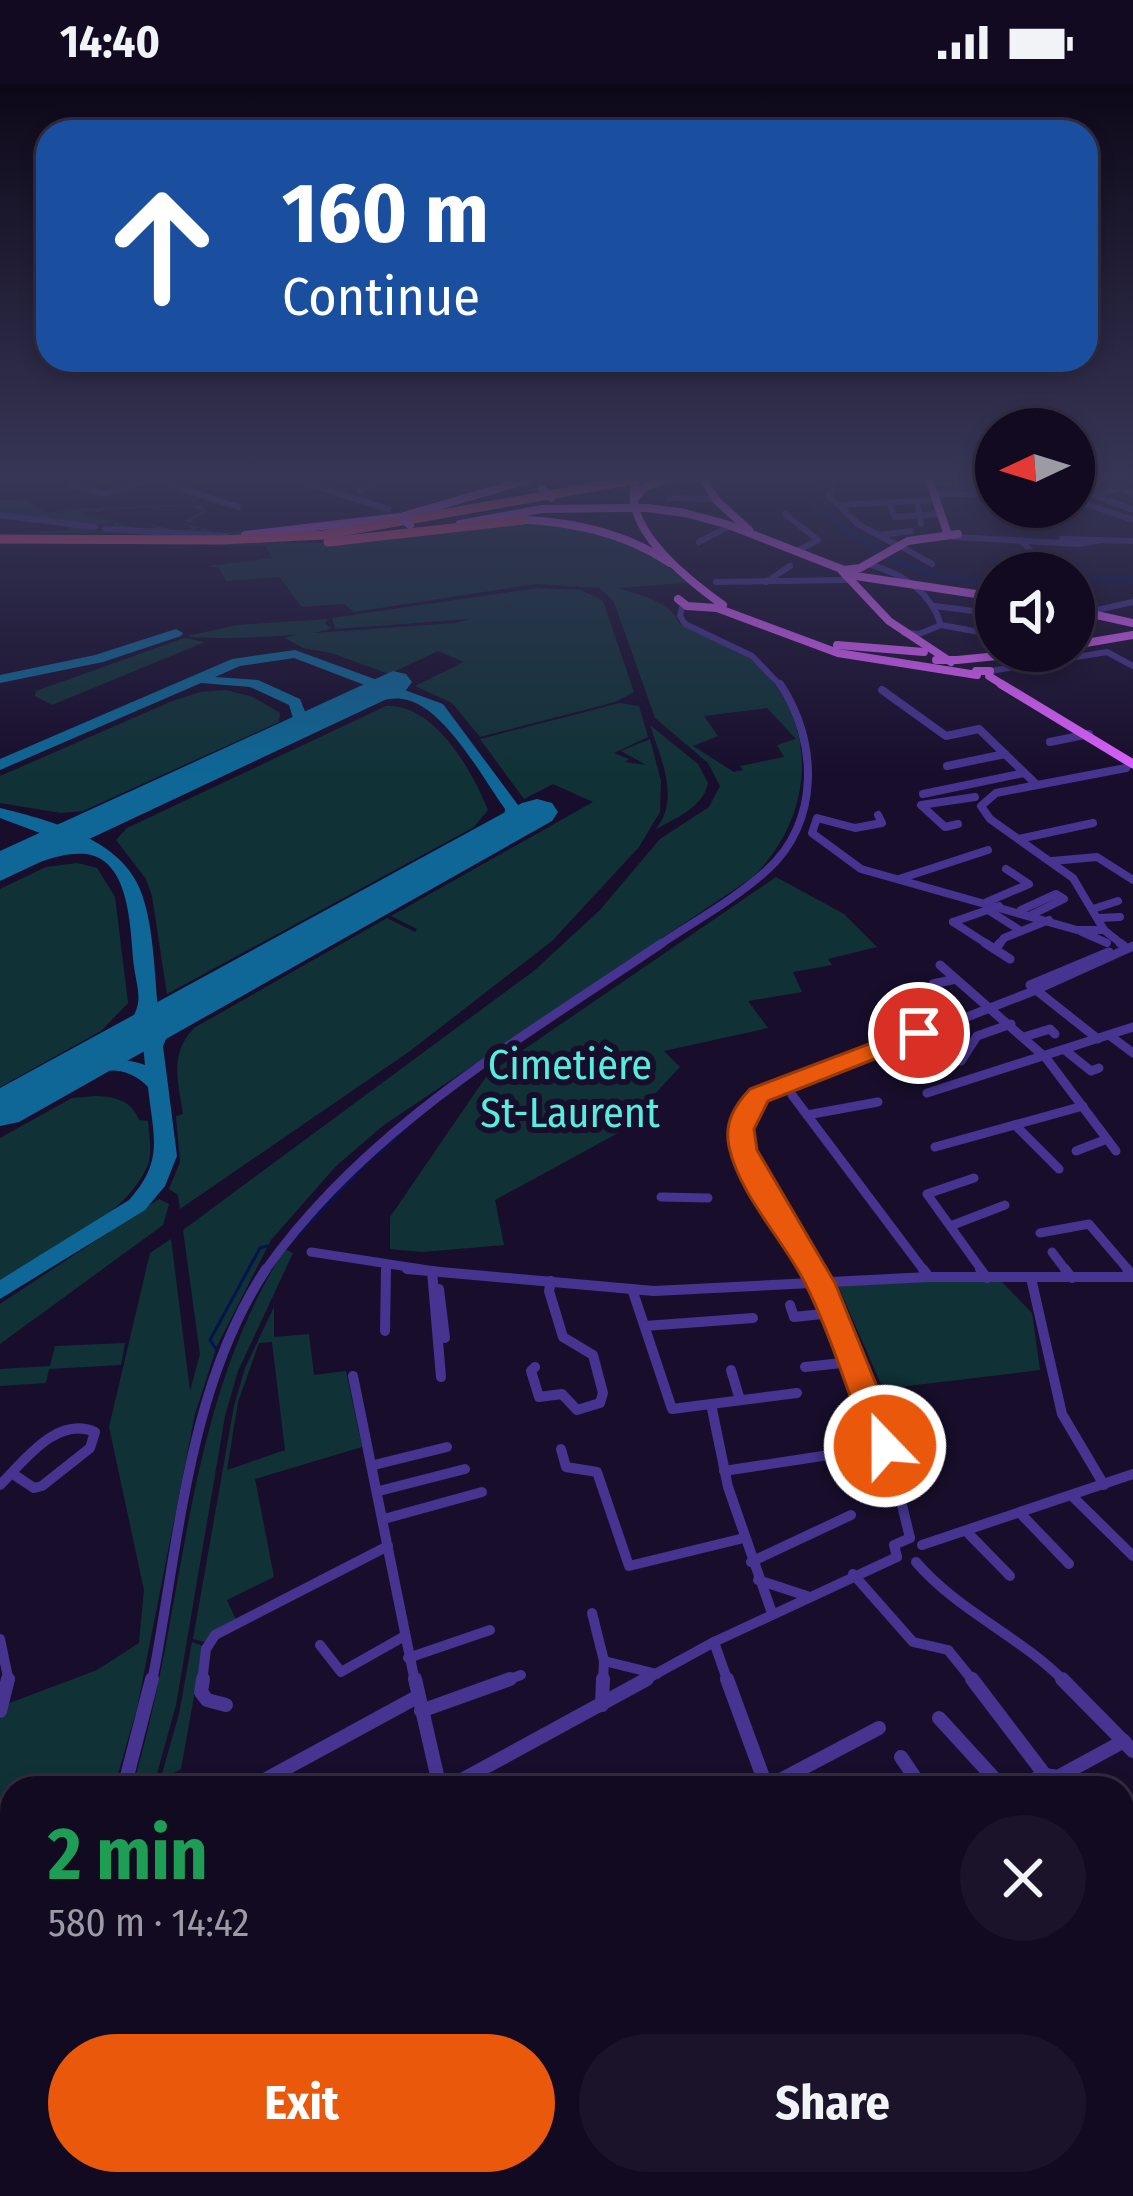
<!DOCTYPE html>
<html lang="en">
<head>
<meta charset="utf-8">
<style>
  body { margin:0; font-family:"Fira Sans Condensed",sans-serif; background:#1b132a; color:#f1f3f6; height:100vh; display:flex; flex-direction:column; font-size:45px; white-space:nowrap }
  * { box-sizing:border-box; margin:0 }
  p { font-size:39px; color:#9c9aa5 }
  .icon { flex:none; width:66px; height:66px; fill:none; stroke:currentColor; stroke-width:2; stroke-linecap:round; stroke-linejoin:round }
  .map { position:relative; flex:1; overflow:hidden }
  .panel { position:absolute; left:0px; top:1692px; width:1134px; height:420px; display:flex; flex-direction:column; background:#120a21; border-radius:36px 36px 0 0; box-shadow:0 6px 18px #0003,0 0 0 3px #312b3f }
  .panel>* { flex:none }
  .hud { position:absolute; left:36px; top:36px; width:1062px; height:252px; border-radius:36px; box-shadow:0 6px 18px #0003,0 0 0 3px #312b3f; background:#1a4fa0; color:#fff; overflow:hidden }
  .needle { width:78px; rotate:266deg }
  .tools { position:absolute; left:975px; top:324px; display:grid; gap:24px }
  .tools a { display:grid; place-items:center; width:120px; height:120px; border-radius:50%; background:#120a21; box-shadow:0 6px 18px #0003,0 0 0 3px #312b3f; font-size:60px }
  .pin { position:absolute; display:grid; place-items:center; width:102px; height:102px; color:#fff; margin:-51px; border:6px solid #fff; border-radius:50%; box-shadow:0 3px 12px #0007 }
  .me { position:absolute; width:132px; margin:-66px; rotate:338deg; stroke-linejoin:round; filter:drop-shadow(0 0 9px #0008) }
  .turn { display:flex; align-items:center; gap:42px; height:252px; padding:0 48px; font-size:54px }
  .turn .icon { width:156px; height:156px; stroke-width:2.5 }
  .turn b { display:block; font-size:84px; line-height:102px }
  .round { display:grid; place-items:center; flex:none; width:126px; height:126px; border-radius:63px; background:#1b132a }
  .headline { display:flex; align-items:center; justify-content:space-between; height:204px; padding:0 48px }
  h1 { font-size:72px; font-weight:700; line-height:90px; color:#1e9e55 }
  .action { display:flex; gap:24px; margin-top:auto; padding:24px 48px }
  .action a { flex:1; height:138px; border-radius:72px; background:#ea580c; color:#fff; font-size:48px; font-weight:700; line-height:138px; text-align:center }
  .action a+a { background:#1b132a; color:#f1f3f6 }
  .status { display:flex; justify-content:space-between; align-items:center; height:84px; padding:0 60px; background:#120a21; direction:ltr }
  .status svg { height:33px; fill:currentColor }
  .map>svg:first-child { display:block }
  .green { fill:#103237; fill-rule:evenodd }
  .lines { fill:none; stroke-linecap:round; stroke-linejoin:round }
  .stream-far1 { stroke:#05144e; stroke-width:3 }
  .stream { stroke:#05144e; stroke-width:4.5 }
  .river { fill:#05144e; fill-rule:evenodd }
  .taxiway { fill:#0e6796; fill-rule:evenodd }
  .runway { fill:#0e6796; fill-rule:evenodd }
  .minor-far4 { stroke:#463490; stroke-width:6 }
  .minor-far3 { stroke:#463490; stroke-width:8 }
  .minor-far2 { stroke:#463490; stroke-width:9 }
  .minor-far1 { stroke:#463490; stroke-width:10 }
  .minor { stroke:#463490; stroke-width:14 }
  .major-far1 { stroke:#dc60ff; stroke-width:8 }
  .major { stroke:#dc60ff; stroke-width:9 }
  .highway { stroke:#ff548c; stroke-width:9 }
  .major-bridge { stroke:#dc60ff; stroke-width:8 }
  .highway-bridge { stroke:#ff548c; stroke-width:9 }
  .route { fill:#ea580c; stroke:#983908; stroke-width:3 }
  .labels { text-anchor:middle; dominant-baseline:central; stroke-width:12; stroke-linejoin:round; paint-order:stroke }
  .park-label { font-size:42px; fill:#57edde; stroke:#180e2c }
</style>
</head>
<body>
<div class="status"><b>14:40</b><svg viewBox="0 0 49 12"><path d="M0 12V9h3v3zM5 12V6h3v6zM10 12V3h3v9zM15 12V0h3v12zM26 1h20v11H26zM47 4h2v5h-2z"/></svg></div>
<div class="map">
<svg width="1133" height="2112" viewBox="0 0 1133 2112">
  <rect width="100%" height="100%" fill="#180e2c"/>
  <g class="green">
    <path d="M 23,415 L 49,430 C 72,422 92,426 115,424 C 145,422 171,420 201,421 L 207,428 L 190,437 L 217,450 L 384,431 L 371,422 L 388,430 L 385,433 L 242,450 L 0,449 L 69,446 L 68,439 L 29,439 L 0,432 L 0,417 ZM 192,422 L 203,427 L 184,437 L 204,442 L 197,449 L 190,447 L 200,443 L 180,439 L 192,444 L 183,448 L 143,438 L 154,443 L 143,447 L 116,438 L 109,444 L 149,451 L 94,447 L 90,444 C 98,440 105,440 113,437 L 81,430 L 88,426 L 102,429 L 99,426 Z"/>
    <path d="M 513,437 C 582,444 630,446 684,496 L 686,499 L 619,504 C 642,512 670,517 680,540 C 704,555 732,559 754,578 C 822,639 814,732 753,793 L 384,1041 L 336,1082 L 271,1156 L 217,1262 L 195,1330 L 137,1624 L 114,1704 L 12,1704 L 12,1920 L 3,1927 L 0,1948 L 0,1636 L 7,1620 L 97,1586 L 139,1559 L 144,1506 L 109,1343 L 150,1169 L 171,1155 L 190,1307 L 200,1270 L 183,1146 L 535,886 L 600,826 L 660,755 L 709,723 L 720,702 L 708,679 L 655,634 L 614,518 L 600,504 L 536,500 L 354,528 L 344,520 L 302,523 L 279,493 L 226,497 L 219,484 L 208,482 L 272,474 L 265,462 L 0,458 L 348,459 ZM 767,624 L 796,655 L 777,661 L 784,673 L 740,682 L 743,686 L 734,688 L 693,662 L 718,652 L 704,632 Z"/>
    <path d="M 538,504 L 581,506 L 603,517 L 634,608 L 615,618 L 480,653 L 452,619 L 415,602 L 464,578 L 438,567 L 389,590 L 331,569 L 303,564 L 285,554 L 297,550 C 279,553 204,556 187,552 L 237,541 L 328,535 L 325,539 L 331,545 L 313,549 L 456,539 L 470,535 L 335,545 L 332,534 Z"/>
    <polygon points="184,554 205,558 52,621 35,612 36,607"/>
    <polygon points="226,606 253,613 280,629 279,638 83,727 61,729 0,719 0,692 170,618 200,608"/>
    <path d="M 620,619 L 639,622 L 648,653 L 614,669 L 629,675 L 625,678 L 646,681 L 621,667 L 650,655 L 661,697 L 660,728 L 639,763 L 552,857 L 410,967 L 180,1125 L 178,1111 L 169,1105 L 180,1078 L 176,1032 L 183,1030 C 178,997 169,970 194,944 L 387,834 L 415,848 L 417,845 L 391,832 L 593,718 L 553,700 L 524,715 L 480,655 Z"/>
    <path d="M 386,622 C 434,619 472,686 488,726 L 474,743 L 167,910 L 152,812 L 146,795 L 116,756 L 127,744 Z"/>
    <path d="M 650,641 L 698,680 L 708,699 C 703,724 675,734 655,746 C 681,716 661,675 650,641 Z"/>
    <polygon points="77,779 97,784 115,813 128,919 101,947 0,1003 0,805 46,783"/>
    <polygon points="776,793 844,830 877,863 828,875 832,881 793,888 802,908 748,917 768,944 664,967 680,983 618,1049 495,1116 504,1161 422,1168 390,1165 390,1133 488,990"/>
    <path d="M 96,1012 C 116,1013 131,1016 139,1036 L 148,1037 C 149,1051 153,1069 147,1083 C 123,1136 47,1167 0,1196 L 0,1054 L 72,1014 Z"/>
    <polygon points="159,1115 169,1120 163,1141 0,1260 0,1220"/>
    <path d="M 285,1165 L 293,1169 L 238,1287 L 225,1332 L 176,1621 L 153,1704 L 132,1704 C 188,1522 181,1328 285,1165 Z"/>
    <polygon points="999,1195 1032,1229 1040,1286 883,1305 836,1197"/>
    <path d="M 274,1223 L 274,1253 L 309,1250 L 314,1291 L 346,1287 L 362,1363 L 255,1395 L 274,1493 L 227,1516 L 236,1536 L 204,1558 L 193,1555 L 234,1322 L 245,1284 ZM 272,1258 L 285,1366 L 227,1386 L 238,1318 L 259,1259 Z"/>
    <polygon points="125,1259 121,1281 49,1285 46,1299 0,1302 0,1285 50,1282 55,1262"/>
    <polygon points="192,1558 203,1562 181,1685 161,1696 158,1704 179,1630"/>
    <polygon points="12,1978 12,2100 118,2100 117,2109 0,2112 0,1983"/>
  </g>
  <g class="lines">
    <g class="stream-far1">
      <polyline points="372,1075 411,1040"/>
      <polyline points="293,1156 365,1081"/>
      <polyline points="216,1265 210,1256 260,1164 267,1162"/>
    </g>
    <polyline class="stream" points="0,1891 12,1859"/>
    <g class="river">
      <path d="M 818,395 L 826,395 L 818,421 C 881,466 916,494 996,495 L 996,501 C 913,500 875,471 811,424 Z"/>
      <polygon points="1074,491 1133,492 1133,498 1074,497"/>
    </g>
    <g class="taxiway">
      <polygon points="176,545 183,549 181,552 103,578 0,599 0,591 95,571"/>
      <path d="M 295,566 L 443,620 L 521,725 L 520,737 L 504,753 L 492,753 L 490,749 L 504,735 L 505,725 C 482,693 442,619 402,615 C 378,612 358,628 336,627 L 336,621 L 365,610 L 383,608 L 294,574 L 240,582 L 215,593 L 258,596 L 300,615 L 308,635 L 283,656 L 270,653 L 293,634 L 289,621 L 250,603 L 201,599 L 0,686 L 0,675 L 232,575 Z"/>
      <path d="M 0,724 C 45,735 113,753 136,797 C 155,832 154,894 159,934 L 171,923 L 185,923 L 188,927 L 171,944 L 163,962 L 177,1072 L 165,1102 L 145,1126 L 0,1215 L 0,1196 L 129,1116 C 165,1076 153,1052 148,1003 C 123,976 93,988 63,997 L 53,991 C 78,972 116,971 145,981 L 142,950 L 115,969 L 105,963 C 117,950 135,939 138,919 C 140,908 135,893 134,882 C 130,849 132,776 86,770 C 56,767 30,786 4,784 L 4,776 L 48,762 L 72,761 L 0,734 Z"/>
    </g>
    <g class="runway">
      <polygon points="393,587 406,590 412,598 406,606 0,797 0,767"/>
      <polygon points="537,715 552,719 558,728 552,737 19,1038 0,1042 0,1004 522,719"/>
    </g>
    <g class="minor-far4">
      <polyline points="72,395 71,401 105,410 152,395 238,423"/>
      <polyline points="292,395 388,425"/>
      <polyline points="841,395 835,397 829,412 859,441 897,461"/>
      <polyline points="854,395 928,397"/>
      <polyline points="935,398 996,406"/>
      <polyline points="360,406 388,395"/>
      <polyline points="935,410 984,410"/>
      <polyline points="1133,410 1121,404 1094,411 1133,426"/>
      <polyline points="670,414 715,415"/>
      <polyline points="1074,416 1133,436"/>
      <polyline points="839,421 917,417"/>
      <polyline points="891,424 895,433 941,430"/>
      <polyline points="785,430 818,456 795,468"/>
      <polyline points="0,431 95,443"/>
      <polyline points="921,440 917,417 938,416"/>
      <polyline points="105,445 226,452"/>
      <polyline points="881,451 911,447"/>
      <polyline points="954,453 1079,460 1100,456"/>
      <polyline points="1062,455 1133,457"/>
      <polyline points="1021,456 1049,488"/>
      <polyline points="699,458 730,442"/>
      <polyline points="902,463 932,480"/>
      <path d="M 868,480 C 902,489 930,506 941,541 L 919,550 L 904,549"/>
      <polyline points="716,498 846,496"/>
      <polyline points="766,498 790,482"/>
      <polyline points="683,520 680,532 685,540 752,572 782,603"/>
      <polyline points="935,522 996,530"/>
      <polyline points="1088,528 1133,518"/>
      <polyline points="941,541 996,551"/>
      <polyline points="990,587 1107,568 1133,582"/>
    </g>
    <g class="minor-far3">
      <polyline points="882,606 946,652 979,645 1037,701"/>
      <polyline points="1050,658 1089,650"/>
      <polyline points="947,682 1005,670"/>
      <polyline points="923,710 1024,689"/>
      <polyline points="878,731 882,739 855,744 817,734 812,749 861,785 1077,846 1104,846"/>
      <polyline points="958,740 945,743 921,721 975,713"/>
      <polyline points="1019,755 1093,739"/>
      <polyline points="1052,777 1097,773 1133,796"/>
      <polyline points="899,795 988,766"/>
      <polyline points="987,818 1029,800 1006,785"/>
      <polyline points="1093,825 1118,817"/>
      <polyline points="988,826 1021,847"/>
      <polyline points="1021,826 1056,810 1064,815 1031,831"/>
      <polyline points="1098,834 1120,833"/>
      <polyline points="953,838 990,862"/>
      <polyline points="953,838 999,822"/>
      <polyline points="1082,848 1107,859"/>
      <path d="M 658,862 C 693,838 734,816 766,787 C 821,739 818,656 780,600"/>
      <polyline points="998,862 1004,854 1049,836"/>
      <polyline points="1124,862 1104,846 1073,794 990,735 981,722 996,709 1126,684"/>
    </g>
    <g class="minor-far2">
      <polyline points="985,859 1010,875"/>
      <polyline points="1120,859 1124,862"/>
      <polyline points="995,865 1000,859"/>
      <polyline points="940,881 1046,974 1116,1067"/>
      <polyline points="933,900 956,895"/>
      <polyline points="1030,901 1109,868"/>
      <polyline points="1036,906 1098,955"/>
      <polyline points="1109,951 1133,969"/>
      <polyline points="1024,953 1050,945 1055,950"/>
      <polyline points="931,960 941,971 961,977 977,952 1011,940"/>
      <polyline points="1066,967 1091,987 1099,984"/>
      <polyline points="927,1009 1133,943"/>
      <polyline points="792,1011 925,1188"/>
      <polyline points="807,1031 878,1018"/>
      <polyline points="1015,1041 1059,1085"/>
      <polyline points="935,1063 1083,1022"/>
      <polyline points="1076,1067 1107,1055"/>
      <polyline points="974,1094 927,1110 983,1188"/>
      <polyline points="661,1113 708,1114"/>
      <polyline points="953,1141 1005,1121"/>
      <polyline points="1040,1149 1089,1140 1130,1188"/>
      <polyline points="311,1168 441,1188"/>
      <polyline points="1052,1168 1067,1188"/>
      <path d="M 264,1188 C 365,1044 519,956 662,859"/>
      <polyline points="386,1188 386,1183"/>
      <polyline points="814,1188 743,1066 744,1031 752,1017 1036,906 1133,862"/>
    </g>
    <g class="minor-far1">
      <polyline points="407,1185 654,1207 929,1193 1133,1193"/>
      <polyline points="812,1185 893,1384 910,1454"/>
      <polyline points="923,1185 929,1193"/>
      <polyline points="980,1185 987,1194"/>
      <polyline points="1065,1185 1072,1194"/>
      <polyline points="1127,1185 1133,1192"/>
      <polyline points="432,1187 441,1293"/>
      <polyline points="1031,1194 1062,1330 1104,1401"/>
      <polyline points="439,1205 445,1254"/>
      <polyline points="632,1205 672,1325 797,1309"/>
      <polyline points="790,1221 794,1233 832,1229"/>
      <polyline points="645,1242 753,1234"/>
      <polyline points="385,1247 386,1185"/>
      <polyline points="535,1283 531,1287 539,1313 562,1310 577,1326 600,1319 603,1309 593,1271 563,1253 549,1207 551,1197"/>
      <polyline points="805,1283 851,1278"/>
      <polyline points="731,1286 740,1316"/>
      <polyline points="353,1292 415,1598"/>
      <polyline points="711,1320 728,1403 772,1529"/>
      <polyline points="561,1365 566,1383 597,1388 629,1482 744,1454"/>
      <polyline points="374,1381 447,1363"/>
      <polyline points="724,1387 868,1365"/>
      <path d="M 0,1401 C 24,1377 57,1331 95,1348 L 90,1364 L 42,1402 L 34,1404 L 13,1390"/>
      <polyline points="379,1407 465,1385"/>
      <polyline points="1073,1413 1133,1472"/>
      <polyline points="1021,1430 1069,1480"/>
      <polyline points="384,1435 482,1408"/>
      <polyline points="966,1447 1010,1492"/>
      <polyline points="922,1461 1133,1390"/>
      <polyline points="897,1473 894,1461 910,1454"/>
      <polyline points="751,1478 851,1431"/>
      <path d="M 916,1478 C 958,1527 1020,1552 1065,1598"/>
      <polyline points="853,1490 913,1558 948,1566 974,1598"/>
      <polyline points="758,1496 807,1512"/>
      <polyline points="592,1529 604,1577 603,1598"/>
      <polyline points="0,1555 9,1598"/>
      <polyline points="714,1558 728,1598"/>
      <polyline points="320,1561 341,1588 403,1553"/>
      <polyline points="408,1574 490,1546"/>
      <polyline points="604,1577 657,1590"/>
      <path d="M 152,1598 C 179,1461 187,1305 266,1185"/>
      <polyline points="202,1598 206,1565 215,1551 388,1462"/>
      <polyline points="502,1598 521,1591"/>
      <polyline points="641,1598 714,1558 897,1473"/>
    </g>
    <g class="minor">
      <polyline points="203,1595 201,1608 207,1616 226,1621"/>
      <polyline points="415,1595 440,1704"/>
      <polyline points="727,1595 767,1704"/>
      <polyline points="972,1595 1045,1691 1058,1693 1124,1657"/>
      <polyline points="1062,1595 1133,1667"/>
      <polyline points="602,1621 603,1595"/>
      <polyline points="0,1627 8,1595"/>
      <polyline points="421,1627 510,1595"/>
      <polyline points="939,1634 1003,1704"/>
      <polyline points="901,1673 922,1704"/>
      <polyline points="767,1703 879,1644"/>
      <polyline points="124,1704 152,1595"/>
      <polyline points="250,1704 417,1613"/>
      <polyline points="447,1704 647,1595"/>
      <polyline points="821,1704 841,1696 857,1704"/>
      <polyline points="1014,1704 1045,1691"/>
      <polyline points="1122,1878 1133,1905"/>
      <polyline points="0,1959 12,1952"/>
      <polyline points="1122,2052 1133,2047"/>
      <polyline points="69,2100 70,2112"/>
      <polyline points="202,2100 204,2112"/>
      <polyline points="432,2100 441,2105 457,2100"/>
      <polyline points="1008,2100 1010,2112"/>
      <polyline points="911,2112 932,2100"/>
    </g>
    <g class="major-far1">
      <path d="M 637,395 C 618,442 688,496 723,521"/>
      <polyline points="703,395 717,417 749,446"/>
      <polyline points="930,398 947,448"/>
      <polyline points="634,415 646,402 668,395"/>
      <polyline points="647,424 685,429"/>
      <polyline points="681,428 726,440 844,486 860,484 908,457 958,450"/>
      <path d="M 514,435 C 571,438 622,447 670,479"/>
      <polyline points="460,440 542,425 620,424"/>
      <polyline points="245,451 400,433 531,395"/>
      <polyline points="842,487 889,537 951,578"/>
      <polyline points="849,491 996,513"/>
      <polyline points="678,515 687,522 717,524 838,569 977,591"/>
      <polyline points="1074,526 1133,539"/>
      <polyline points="837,561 924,568"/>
      <polyline points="1074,561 1133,551"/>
      <polyline points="957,576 1048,567"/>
      <polyline points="976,587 990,587 989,592 1006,603"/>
    </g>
    <polyline class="major" points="1001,600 1133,680"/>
    <g class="highway">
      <polyline points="0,455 221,456 323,451 622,398"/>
      <polyline points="328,458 523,436"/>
    </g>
    <g class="major-bridge">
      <polyline points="542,405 551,414"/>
      <polyline points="620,424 647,424"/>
      <polyline points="403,435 410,441"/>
      <polyline points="936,576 957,576"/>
    </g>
    <polyline class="highway-bridge" points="622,398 636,395"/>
  </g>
  <linearGradient id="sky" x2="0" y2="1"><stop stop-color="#0d0818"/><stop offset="0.57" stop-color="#373656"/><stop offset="1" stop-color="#373656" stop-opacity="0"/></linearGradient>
  <rect width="1133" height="691" fill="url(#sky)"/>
  <path class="route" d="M 919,941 L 928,944 L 931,949 L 928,954 L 768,1017 L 754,1045 L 757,1066 L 835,1199 L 901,1362 L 896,1371 L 885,1375 L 873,1371 L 868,1362 C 848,1309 831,1251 805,1199 C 783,1155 740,1112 729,1063 C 724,1039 734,1022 750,1005 Z"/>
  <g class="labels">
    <g class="park-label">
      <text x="570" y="981">Cimetière<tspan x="570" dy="48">St-Laurent</tspan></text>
    </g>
  </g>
</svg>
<div class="tools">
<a><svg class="needle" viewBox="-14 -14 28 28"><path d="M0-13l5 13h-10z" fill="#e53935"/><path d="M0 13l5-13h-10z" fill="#9c9aa5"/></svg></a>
<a><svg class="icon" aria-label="sound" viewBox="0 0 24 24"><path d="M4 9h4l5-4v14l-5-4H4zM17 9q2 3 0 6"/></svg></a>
</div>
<div class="pin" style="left:919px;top:949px;background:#d93025"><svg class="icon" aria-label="arrive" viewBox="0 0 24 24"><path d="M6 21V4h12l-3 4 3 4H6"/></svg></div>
<svg class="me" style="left:885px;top:1362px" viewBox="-20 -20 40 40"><circle r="17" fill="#ea580c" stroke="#fff" stroke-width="3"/><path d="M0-11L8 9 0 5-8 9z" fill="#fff"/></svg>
<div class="hud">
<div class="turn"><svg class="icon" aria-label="ahead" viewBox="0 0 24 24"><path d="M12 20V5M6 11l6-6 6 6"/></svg><div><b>160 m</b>Continue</div></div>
</div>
<section class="panel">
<div class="headline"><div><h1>2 min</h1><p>580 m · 14:42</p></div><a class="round"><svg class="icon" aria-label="close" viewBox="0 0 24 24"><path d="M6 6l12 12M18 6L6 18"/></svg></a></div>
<div class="action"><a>Exit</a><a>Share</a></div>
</section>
</div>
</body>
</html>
